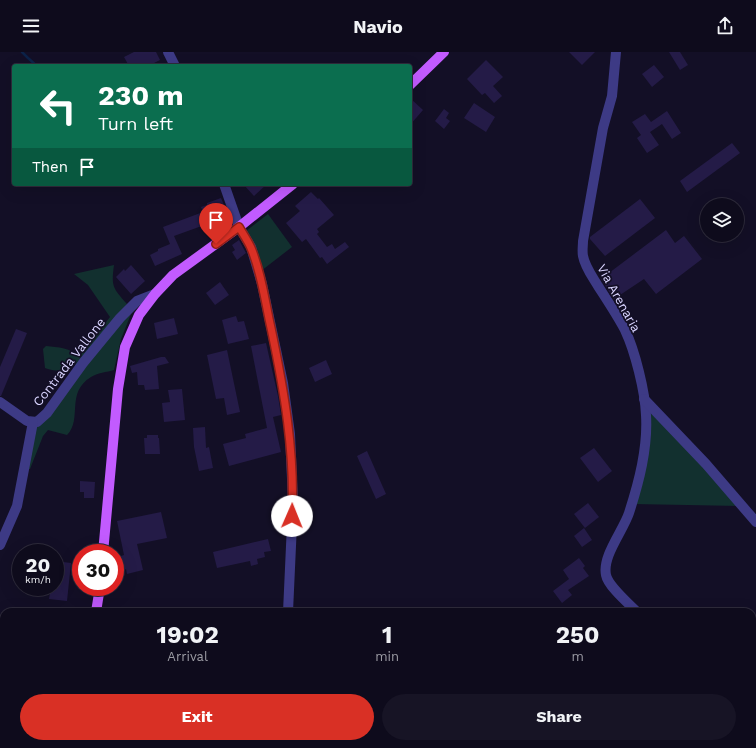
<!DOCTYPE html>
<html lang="en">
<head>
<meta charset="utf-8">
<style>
  body { margin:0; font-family:"Work Sans",sans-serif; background:#171425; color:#f1f3f6; height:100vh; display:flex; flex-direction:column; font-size:15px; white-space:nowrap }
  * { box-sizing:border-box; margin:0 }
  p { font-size:13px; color:#9b9ba3 }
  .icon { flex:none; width:22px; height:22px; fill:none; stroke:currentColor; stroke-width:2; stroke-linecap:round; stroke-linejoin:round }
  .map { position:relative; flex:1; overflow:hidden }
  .sheet { position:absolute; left:0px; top:556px; width:756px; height:140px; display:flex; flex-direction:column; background:#0e0b1c; border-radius:12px 12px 0 0; box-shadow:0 4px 16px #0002,0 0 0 1px #2e2b3b }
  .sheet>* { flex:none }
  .top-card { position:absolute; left:12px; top:12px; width:400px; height:122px; border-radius:4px; box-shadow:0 4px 16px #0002,0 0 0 1px #2e2b3b; background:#0b6e4f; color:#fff; overflow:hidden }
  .buttons { position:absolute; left:700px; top:146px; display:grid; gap:8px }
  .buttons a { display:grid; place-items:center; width:44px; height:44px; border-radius:50%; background:#0e0b1c; box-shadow:0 4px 16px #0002,0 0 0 1px #2e2b3b; font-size:20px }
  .speed { position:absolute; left:12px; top:492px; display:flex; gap:8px; font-size:20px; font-weight:700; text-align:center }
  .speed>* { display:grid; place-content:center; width:52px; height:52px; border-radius:50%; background:#0e0b1c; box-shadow:0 4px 16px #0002,0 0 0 1px #2e2b3b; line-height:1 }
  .speed small { font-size:10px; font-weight:400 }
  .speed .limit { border:6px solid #d22; background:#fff; color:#111 }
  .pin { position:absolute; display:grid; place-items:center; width:34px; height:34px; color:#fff; margin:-41px -17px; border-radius:50% 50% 50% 0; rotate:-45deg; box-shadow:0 0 4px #0007 }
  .pin .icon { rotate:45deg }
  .me { position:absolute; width:44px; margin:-22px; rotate:1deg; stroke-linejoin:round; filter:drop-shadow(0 0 3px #0008) }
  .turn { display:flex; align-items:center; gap:14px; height:84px; padding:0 20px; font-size:18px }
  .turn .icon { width:52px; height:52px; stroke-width:2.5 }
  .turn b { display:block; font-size:28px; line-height:34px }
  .then { display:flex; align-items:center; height:38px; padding:0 20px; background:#0003; gap:8px; font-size:15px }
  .eta { display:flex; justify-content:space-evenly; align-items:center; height:68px; text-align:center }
  .eta b { font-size:24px; font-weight:700; line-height:28px }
  .button { display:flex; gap:8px; margin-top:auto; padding:8px 20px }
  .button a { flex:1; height:46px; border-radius:24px; background:#d93025; color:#fff; font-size:16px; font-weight:700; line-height:46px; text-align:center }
  .button a+a { background:#171425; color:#f1f3f6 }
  header { display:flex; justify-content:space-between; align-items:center; height:52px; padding:0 20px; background:#0e0b1c; font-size:18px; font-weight:700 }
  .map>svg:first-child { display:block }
  .green { fill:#12302f }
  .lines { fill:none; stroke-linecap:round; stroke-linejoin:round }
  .stream { stroke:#0c2248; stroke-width:2.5 }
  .building { fill:#241b47 }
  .minor { stroke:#3d3a85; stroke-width:10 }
  .major { stroke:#c25bff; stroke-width:10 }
  .route-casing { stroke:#8d1f18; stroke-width:10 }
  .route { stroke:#d93025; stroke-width:7 }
  .labels { text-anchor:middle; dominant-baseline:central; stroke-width:3.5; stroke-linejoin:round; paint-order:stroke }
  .street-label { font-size:13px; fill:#d9d4ff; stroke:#130f26 }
</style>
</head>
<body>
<header><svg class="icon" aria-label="menu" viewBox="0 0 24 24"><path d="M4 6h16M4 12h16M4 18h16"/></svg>Navio<svg class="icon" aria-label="share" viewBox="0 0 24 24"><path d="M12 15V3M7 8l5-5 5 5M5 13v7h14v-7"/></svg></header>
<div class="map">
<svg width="756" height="696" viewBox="0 0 756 696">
  <rect width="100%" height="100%" fill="#130f26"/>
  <g class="green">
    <polygon points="268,162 292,195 261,219 246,179"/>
    <path d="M 114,213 C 111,235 113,236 127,252 L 121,261 L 131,262 L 121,287 L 114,318 C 107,320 97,321 91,325 C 65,341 83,367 67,383 L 48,378 L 43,384 L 30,417 L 27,417 L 34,373 L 77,322 L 75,310 C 66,318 57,321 45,316 L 43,297 L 46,294 C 58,295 71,296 79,305 L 110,265 L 88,233 L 74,222 Z"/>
    <polygon points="647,354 740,454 633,452"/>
  </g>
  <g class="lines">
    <polyline class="stream" points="22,0 28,6 37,14"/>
  </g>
  <g class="building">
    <polygon points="134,0 156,0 160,8 148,14 129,14 124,5"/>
    <polygon points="569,0 595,0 582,13"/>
    <polygon points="669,0 680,0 688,13 680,18"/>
    <polygon points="486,8 503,25 493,34 502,44 494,51 485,41 482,43 467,27"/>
    <polygon points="654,13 664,25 652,35 642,22"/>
    <polygon points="410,46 423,58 410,73"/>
    <polygon points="474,51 495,65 486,80 464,66"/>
    <polygon points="444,57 449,61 446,66 450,69 444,77 435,69"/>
    <polygon points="667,59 681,81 672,87 662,72 650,80 659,93 647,101 637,86 641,83 632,70 645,62 651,70"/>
    <polygon points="732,91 740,101 687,140 680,129"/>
    <polygon points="243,132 267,132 254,144"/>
    <polygon points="311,140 318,147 319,146 334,163 317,177 319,180 317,182 327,195 332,192 335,197 345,190 349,195 327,212 322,205 320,206 306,187 302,190 286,171 300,159 295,154"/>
    <polygon points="221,146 227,160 222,162 225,168 211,173 210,171 174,184 182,202 155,214 150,203 158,199 158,197 170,192 163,175 203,160 201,155 207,153 207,151"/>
    <polygon points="640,147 655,166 605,204 590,187 590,185"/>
    <polygon points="666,178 675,191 684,184 702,207 656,242 644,227 614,247 601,227"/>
    <polygon points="239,188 246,201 237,208 232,200 235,198 232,193"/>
    <polygon points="131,213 145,229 131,242 116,225 124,217 125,219"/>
    <polygon points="220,230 229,243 215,253 206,241"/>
    <polygon points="236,264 238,270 244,269 249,287 228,292 222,268"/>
    <polygon points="174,266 178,282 157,287 154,271"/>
    <polygon points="16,277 27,281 1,344 0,344 0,315"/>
    <polygon points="266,291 278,344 281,363 273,365 281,400 229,414 223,392 246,386 245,382 267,376 251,294"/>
    <polygon points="227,298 240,360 227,363 224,346 216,347 207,303"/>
    <polygon points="161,305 165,305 169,311 157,314 159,337 145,338 144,333 138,333 137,320 132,321 130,314"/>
    <polygon points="326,308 332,322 315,330 309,316"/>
    <polygon points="182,337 185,368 164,370 162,351 170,350 168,338"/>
    <polygon points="205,375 206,396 209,395 213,416 199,419 194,395 193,376"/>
    <polygon points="147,383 158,383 158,386 159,386 160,402 145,402 144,386 147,386"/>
    <polygon points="594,396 612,419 598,430 580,406"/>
    <polygon points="367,399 386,442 376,447 357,404"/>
    <polygon points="80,429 95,430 94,446 84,446 84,440 80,440"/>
    <polygon points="588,451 599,465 585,476 574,462"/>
    <polygon points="161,460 167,486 137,492 143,518 127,522 126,517 124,518 121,504 124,503 117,469"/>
    <polygon points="584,476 592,488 582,495 574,484"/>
    <polygon points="268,487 271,499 264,500 265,505 257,507 258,512 251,514 250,509 217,516 213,500"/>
    <polygon points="579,506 585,514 583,516 589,524 568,538 572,543 562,551 553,539 569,527 563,518"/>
    <polygon points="55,509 71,511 67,549 49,547 51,535 55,535"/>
  </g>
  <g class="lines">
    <g class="minor">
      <polyline points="168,0 175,14"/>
      <path d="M 616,0 L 612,44 L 603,76 L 583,189 C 583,194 582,199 583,204 C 585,215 592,224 598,234 C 607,248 617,263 625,278 C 635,299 645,339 646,363 C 648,396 639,430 629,461 C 623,479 602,504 606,523 C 608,534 628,551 637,560"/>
      <polyline points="224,132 239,175 251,195 262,232 283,331 290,382 293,450 288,560"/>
      <polyline points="644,347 706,412 756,470"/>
      <polyline points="0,350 27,369 37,370 47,361 83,311 120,266 137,249 155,242"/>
      <polyline points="0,493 17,454 33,370"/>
      <polyline points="280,692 281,696"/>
      <polyline points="706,692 706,696"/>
    </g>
    <g class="major">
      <polyline points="410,33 444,0"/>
      <polyline points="103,501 118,337 125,295 139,263 155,242 173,223 239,175 293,132"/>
      <polyline points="96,560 100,535"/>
      <polyline points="64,696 65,692"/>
    </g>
  </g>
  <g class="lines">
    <g class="route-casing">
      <path id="route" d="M 216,192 L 239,175 C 243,182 248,189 251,196 C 262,222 265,250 271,276 C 284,338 295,400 292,464"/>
    </g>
    <use href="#route" class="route"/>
  </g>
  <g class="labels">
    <g class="street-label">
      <text transform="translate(619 246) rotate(61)">Via Arenaria</text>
      <text transform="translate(69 310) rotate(-52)">Contrada Vallone</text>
    </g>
  </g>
</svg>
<div class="buttons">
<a><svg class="icon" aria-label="layers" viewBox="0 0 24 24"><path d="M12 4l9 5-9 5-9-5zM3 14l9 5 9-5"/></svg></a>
</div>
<div class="speed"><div>20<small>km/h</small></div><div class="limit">30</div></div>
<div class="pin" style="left:216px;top:192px;background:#d93025"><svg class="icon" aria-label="arrive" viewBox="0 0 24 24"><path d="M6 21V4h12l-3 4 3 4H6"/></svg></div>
<svg class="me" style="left:292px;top:464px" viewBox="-20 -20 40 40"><circle r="19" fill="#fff"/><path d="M0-13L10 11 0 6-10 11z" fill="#d93025"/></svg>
<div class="top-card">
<div class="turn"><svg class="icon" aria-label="left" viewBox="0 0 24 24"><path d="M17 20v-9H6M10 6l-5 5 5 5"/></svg><div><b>230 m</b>Turn left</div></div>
<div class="then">Then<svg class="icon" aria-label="arrive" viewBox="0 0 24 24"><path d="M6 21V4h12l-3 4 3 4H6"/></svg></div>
</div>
<section class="sheet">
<div class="eta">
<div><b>19:02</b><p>Arrival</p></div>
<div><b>1</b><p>min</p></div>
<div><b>250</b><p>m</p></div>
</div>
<div class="button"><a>Exit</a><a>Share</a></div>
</section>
</div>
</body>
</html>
